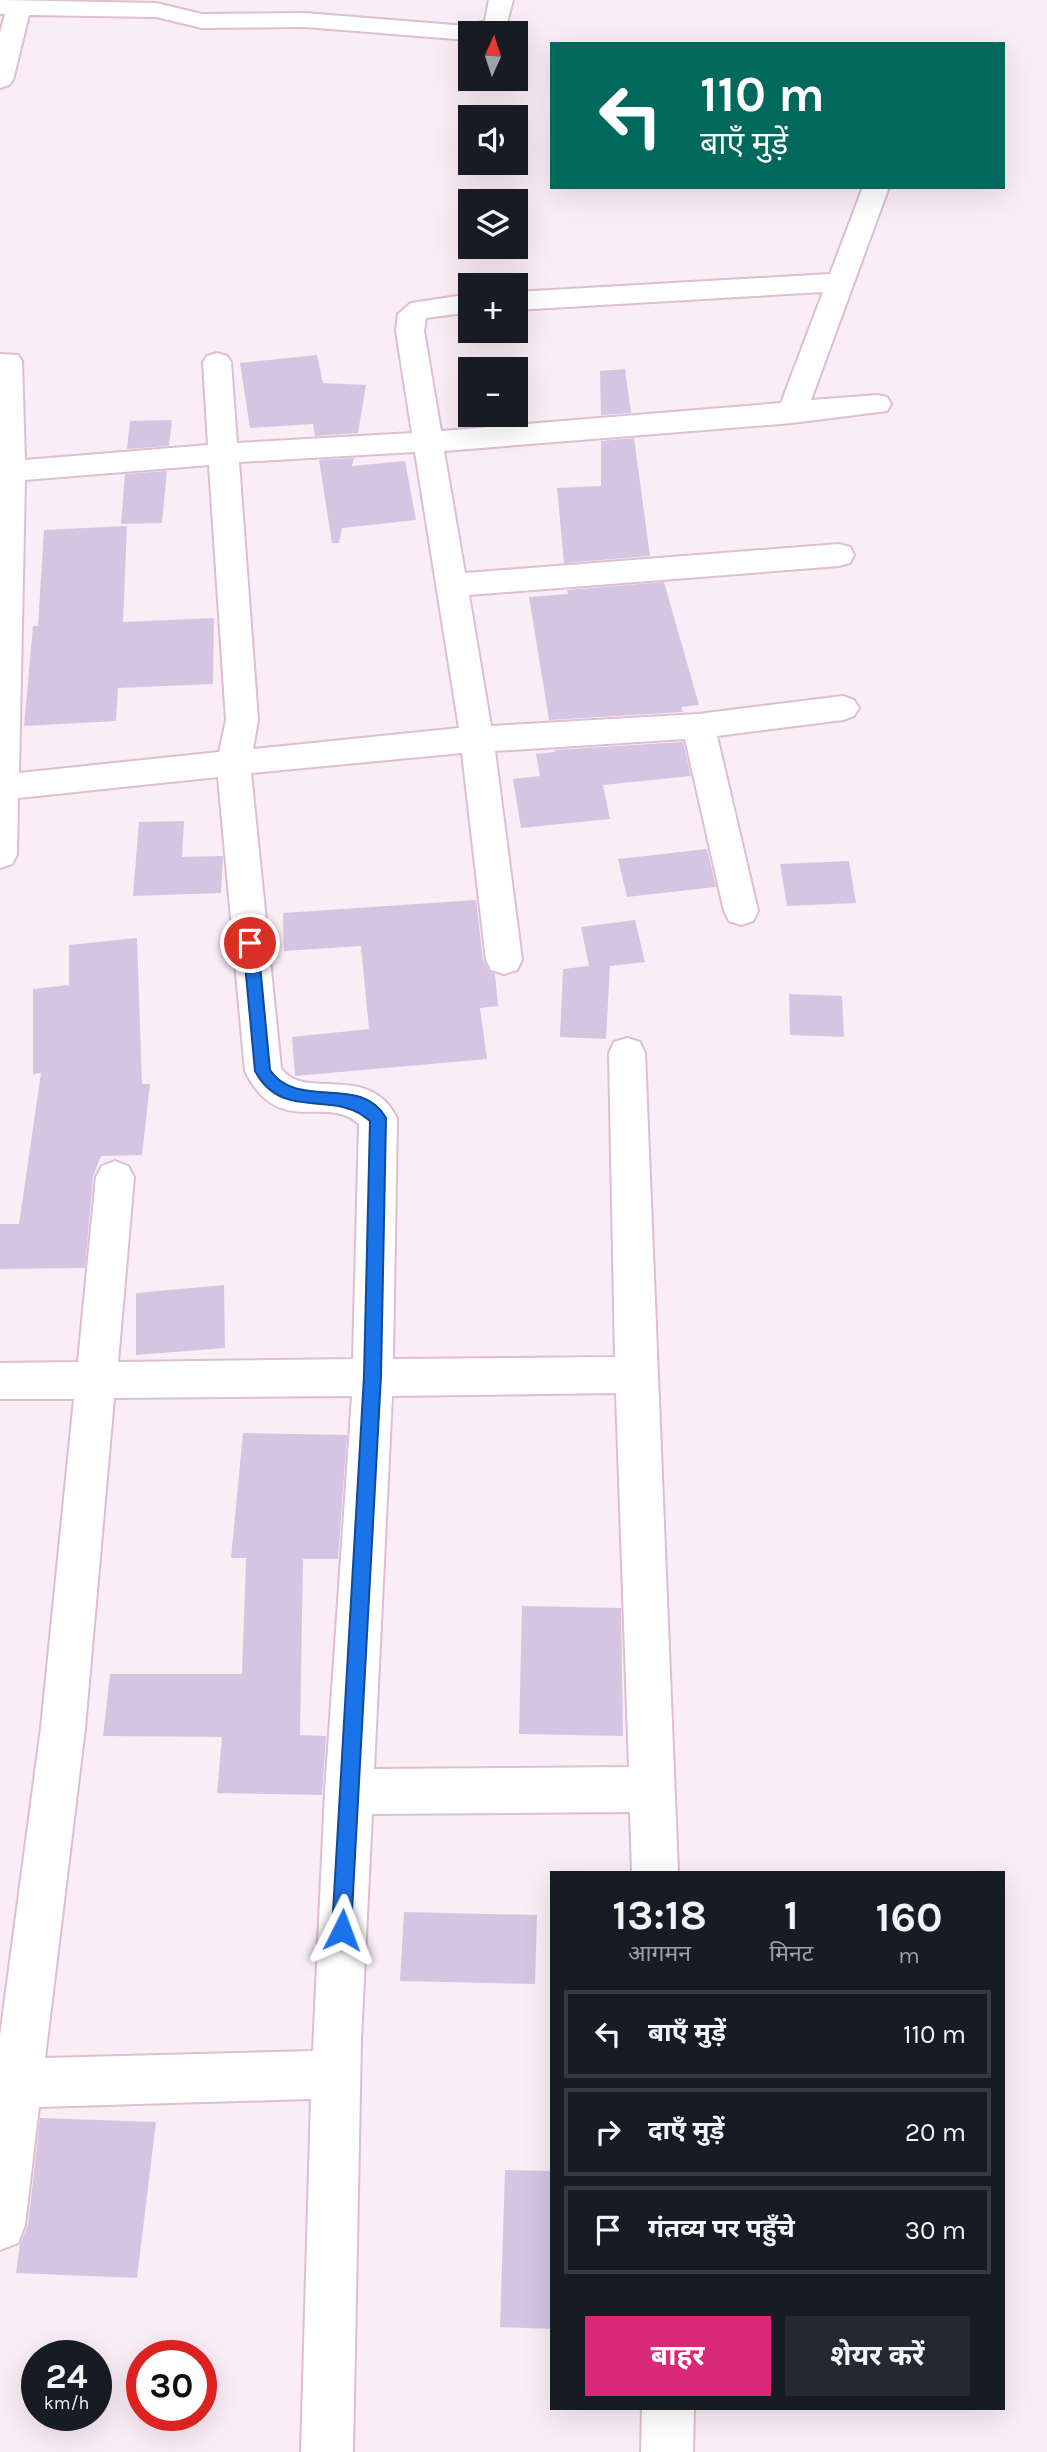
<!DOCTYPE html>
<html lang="hi">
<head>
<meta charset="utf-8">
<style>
  body { margin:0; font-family:Karla,"Noto Sans Devanagari",sans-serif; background:#242831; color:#f1f3f6; height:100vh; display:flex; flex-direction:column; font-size:26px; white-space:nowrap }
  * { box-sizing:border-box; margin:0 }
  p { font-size:23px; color:#9ea1a6 }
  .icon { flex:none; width:38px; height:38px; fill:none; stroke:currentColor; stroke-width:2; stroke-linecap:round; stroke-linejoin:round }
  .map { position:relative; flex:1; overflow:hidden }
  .drawer { position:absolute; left:550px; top:1871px; width:455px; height:539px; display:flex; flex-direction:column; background:#171b24; border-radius:0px; box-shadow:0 7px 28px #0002 }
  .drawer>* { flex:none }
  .banner { position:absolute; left:550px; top:42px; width:455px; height:147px; border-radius:0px; box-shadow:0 7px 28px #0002; background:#00695c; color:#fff; overflow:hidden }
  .needle { width:46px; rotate:3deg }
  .fabs { position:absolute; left:458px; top:21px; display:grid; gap:14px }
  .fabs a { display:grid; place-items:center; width:70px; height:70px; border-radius:0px; background:#171b24; box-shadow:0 7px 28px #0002; font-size:35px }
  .speed { position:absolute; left:21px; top:2340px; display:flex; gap:14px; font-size:35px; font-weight:700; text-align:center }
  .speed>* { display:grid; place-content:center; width:91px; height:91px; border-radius:50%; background:#171b24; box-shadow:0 7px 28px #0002; line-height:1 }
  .speed small { font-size:18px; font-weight:400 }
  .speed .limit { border:10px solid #d22; background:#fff; color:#111 }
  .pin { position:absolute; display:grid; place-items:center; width:60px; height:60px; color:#fff; margin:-30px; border:4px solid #fff; border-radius:50%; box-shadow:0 2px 7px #0007 }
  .me { position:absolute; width:77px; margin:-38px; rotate:3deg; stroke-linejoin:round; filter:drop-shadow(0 0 5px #0008) }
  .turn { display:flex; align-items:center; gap:24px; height:147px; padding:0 35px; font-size:32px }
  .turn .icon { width:91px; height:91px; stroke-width:2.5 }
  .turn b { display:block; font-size:49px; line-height:60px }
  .eta { display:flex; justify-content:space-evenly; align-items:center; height:119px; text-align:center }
  .eta b { font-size:42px; font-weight:700; line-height:49px }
  .button { display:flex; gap:14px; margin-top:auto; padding:14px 35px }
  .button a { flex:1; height:80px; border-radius:0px; background:#db2777; color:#fff; font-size:28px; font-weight:700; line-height:80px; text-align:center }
  .button a+a { background:#242831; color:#f1f3f6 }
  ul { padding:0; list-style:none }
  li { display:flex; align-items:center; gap:21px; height:88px; margin:0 14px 10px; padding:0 21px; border:4px solid #363941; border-radius:0px }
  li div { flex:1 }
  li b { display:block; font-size:26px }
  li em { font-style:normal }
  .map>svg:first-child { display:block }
  .building { fill:#d5c5e3 }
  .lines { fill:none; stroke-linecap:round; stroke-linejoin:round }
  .minor-casing { stroke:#debed2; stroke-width:4 }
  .minor { fill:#fff; fill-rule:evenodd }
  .route { fill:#1a73e8; stroke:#114b97; stroke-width:2 }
</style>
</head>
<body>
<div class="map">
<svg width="1047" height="2452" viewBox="0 0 1047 2452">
  <rect width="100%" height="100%" fill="#fbedf6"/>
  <g class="building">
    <polygon points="317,355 323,383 366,385 358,433 315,436 313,424 250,428 240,363"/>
    <polygon points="625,369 631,413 601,415 600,371"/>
    <polygon points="172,420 169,446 127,449 130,421"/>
    <polygon points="634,438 650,556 564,563 557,488 601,486 601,441"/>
    <polygon points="354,458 352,466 405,461 416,520 342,528 339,543 332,543 319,460"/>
    <polygon points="167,471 162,523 121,524 125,474"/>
    <polygon points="127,526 123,622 214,618 213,684 118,688 116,721 24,726 33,626 38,626 44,530"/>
    <polygon points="664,582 699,705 681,707 683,712 549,720 529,597 568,594 567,590"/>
    <polygon points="683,742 691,776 603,785 610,819 521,828 513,779 540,776 536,754 555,752 554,750"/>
    <polygon points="184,821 182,857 223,856 221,893 133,896 139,822"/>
    <polygon points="707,849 716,887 627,897 618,859"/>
    <polygon points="849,861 856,903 787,906 780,864"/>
    <polygon points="476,900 483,960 489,971 495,974 498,1006 480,1008 487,1059 295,1076 292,1037 369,1029 361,946 284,951 283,913"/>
    <polygon points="635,920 645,962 610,966 606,1039 560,1037 563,969 589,966 581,927"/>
    <polygon points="137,938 142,1084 150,1084 142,1155 101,1156 93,1177 85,1268 0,1269 0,1224 19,1224 41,1073 33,1074 33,989 69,985 69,945"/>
    <polygon points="789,994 842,996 844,1037 790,1035"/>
    <polygon points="224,1285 225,1348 136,1355 136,1293"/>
    <polygon points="243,1433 347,1435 338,1559 303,1559 300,1735 326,1736 322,1795 217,1793 222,1737 103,1736 110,1674 242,1674 246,1558 231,1558"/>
    <polygon points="522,1606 621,1608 623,1736 519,1734"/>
    <polygon points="404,1912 537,1915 535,1984 400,1981"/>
    <polygon points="40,2118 156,2122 137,2278 16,2273 20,2244 28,2225"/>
    <polygon points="505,2170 551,2171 551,2329 500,2327"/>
  </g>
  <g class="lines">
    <g class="minor-casing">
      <g id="minor">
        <polygon points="0,0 156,3 202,14 305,13 467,26 485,21 489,0 513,0 505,30 471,33 468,40 305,27 202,28 156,17 29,15 13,80 9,85 0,88 0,33 5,14 0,14"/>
        <path d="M 863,187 L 889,187 L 811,400 L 877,395 L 887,397 L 891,404 L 887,411 L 792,423 L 444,451 L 465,573 L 839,544 L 850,547 L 854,555 L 850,563 L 839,566 L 469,595 L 491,726 L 698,714 L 843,696 L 854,700 L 859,708 L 854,716 L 843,720 L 717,736 L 758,911 L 753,921 L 741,925 L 729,921 L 724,911 L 685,739 L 495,751 L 522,960 L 517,970 L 504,974 L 491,970 L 486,960 L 462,753 L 251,773 L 281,1068 C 303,1102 369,1061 397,1118 L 393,1359 L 615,1357 L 609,1053 L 614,1042 L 627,1038 L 640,1042 L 645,1053 L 678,1872 L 632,1872 L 630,1812 L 372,1814 L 361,2040 L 353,2452 L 301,2452 L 311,2099 L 39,2107 L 25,2225 L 18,2243 L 0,2250 L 0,2036 L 41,1728 L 74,1399 L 0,1399 L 0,1363 L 78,1362 L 96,1177 L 102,1166 L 115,1161 L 128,1166 L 134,1177 L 118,1362 L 353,1359 L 359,1124 C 325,1093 279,1140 245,1071 L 218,777 L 18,798 L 17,855 L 12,864 L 0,868 L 0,354 L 18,355 L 22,361 L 25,460 L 208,445 L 203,362 L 207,356 L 217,353 L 227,356 L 231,362 L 237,443 L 412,433 L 396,331 L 398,314 L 411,303 L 471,294 L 471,312 L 426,318 L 424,331 L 441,431 L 781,403 L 823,292 L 516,310 L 516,292 L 830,274 ZM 415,452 L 459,728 L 253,749 L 258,720 L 239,462 ZM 209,465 L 226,720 L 219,752 L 19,773 L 25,480 ZM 616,1393 L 629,1767 L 374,1769 L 392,1396 ZM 352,1396 L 325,1792 L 313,2051 L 45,2058 L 85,1728 L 114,1398 Z"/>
        <polygon points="642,2408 694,2408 693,2452 641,2452"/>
      </g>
    </g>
    <use href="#minor" class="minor"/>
  </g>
  <path class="route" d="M 250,937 L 258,943 L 270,1070 C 297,1111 361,1073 386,1118 L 381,1376 L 351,1930 L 349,1937 L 342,1940 L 335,1937 L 332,1930 L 364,1376 L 370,1121 C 334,1088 283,1123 255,1071 L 243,943 Z"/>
</svg>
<div class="fabs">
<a><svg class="needle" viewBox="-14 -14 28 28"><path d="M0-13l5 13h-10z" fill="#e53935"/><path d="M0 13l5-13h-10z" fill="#9ea1a6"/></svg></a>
<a><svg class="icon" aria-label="sound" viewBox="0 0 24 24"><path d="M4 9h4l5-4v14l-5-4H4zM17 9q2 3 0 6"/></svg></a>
<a><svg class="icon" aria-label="layers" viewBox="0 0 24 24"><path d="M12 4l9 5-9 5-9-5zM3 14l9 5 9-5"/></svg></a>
<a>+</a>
<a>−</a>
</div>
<div class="speed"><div>24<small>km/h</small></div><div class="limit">30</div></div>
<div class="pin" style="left:250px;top:943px;background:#d93025"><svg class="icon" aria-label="arrive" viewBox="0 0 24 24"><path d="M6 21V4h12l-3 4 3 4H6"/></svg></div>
<svg class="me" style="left:342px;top:1930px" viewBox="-20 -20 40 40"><path d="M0-17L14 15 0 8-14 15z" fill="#1a73e8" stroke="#fff" stroke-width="4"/></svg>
<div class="banner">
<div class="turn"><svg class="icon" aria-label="left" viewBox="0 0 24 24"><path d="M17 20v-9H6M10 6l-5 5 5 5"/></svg><div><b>110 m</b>बाएँ मुड़ें</div></div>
</div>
<section class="drawer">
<div class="eta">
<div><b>13:18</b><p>आगमन</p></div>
<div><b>1</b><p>मिनट</p></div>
<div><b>160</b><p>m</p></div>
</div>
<ul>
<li><svg class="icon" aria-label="left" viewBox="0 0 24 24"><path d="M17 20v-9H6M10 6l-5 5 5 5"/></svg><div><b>बाएँ मुड़ें</b></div><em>110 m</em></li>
<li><svg class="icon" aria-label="right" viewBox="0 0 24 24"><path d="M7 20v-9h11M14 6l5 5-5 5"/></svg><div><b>दाएँ मुड़ें</b></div><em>20 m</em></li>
<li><svg class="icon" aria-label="arrive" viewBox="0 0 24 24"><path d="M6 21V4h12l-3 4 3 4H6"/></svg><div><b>गंतव्य पर पहुँचे</b></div><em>30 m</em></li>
</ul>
<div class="button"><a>बाहर</a><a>शेयर करें</a></div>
</section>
</div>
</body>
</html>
